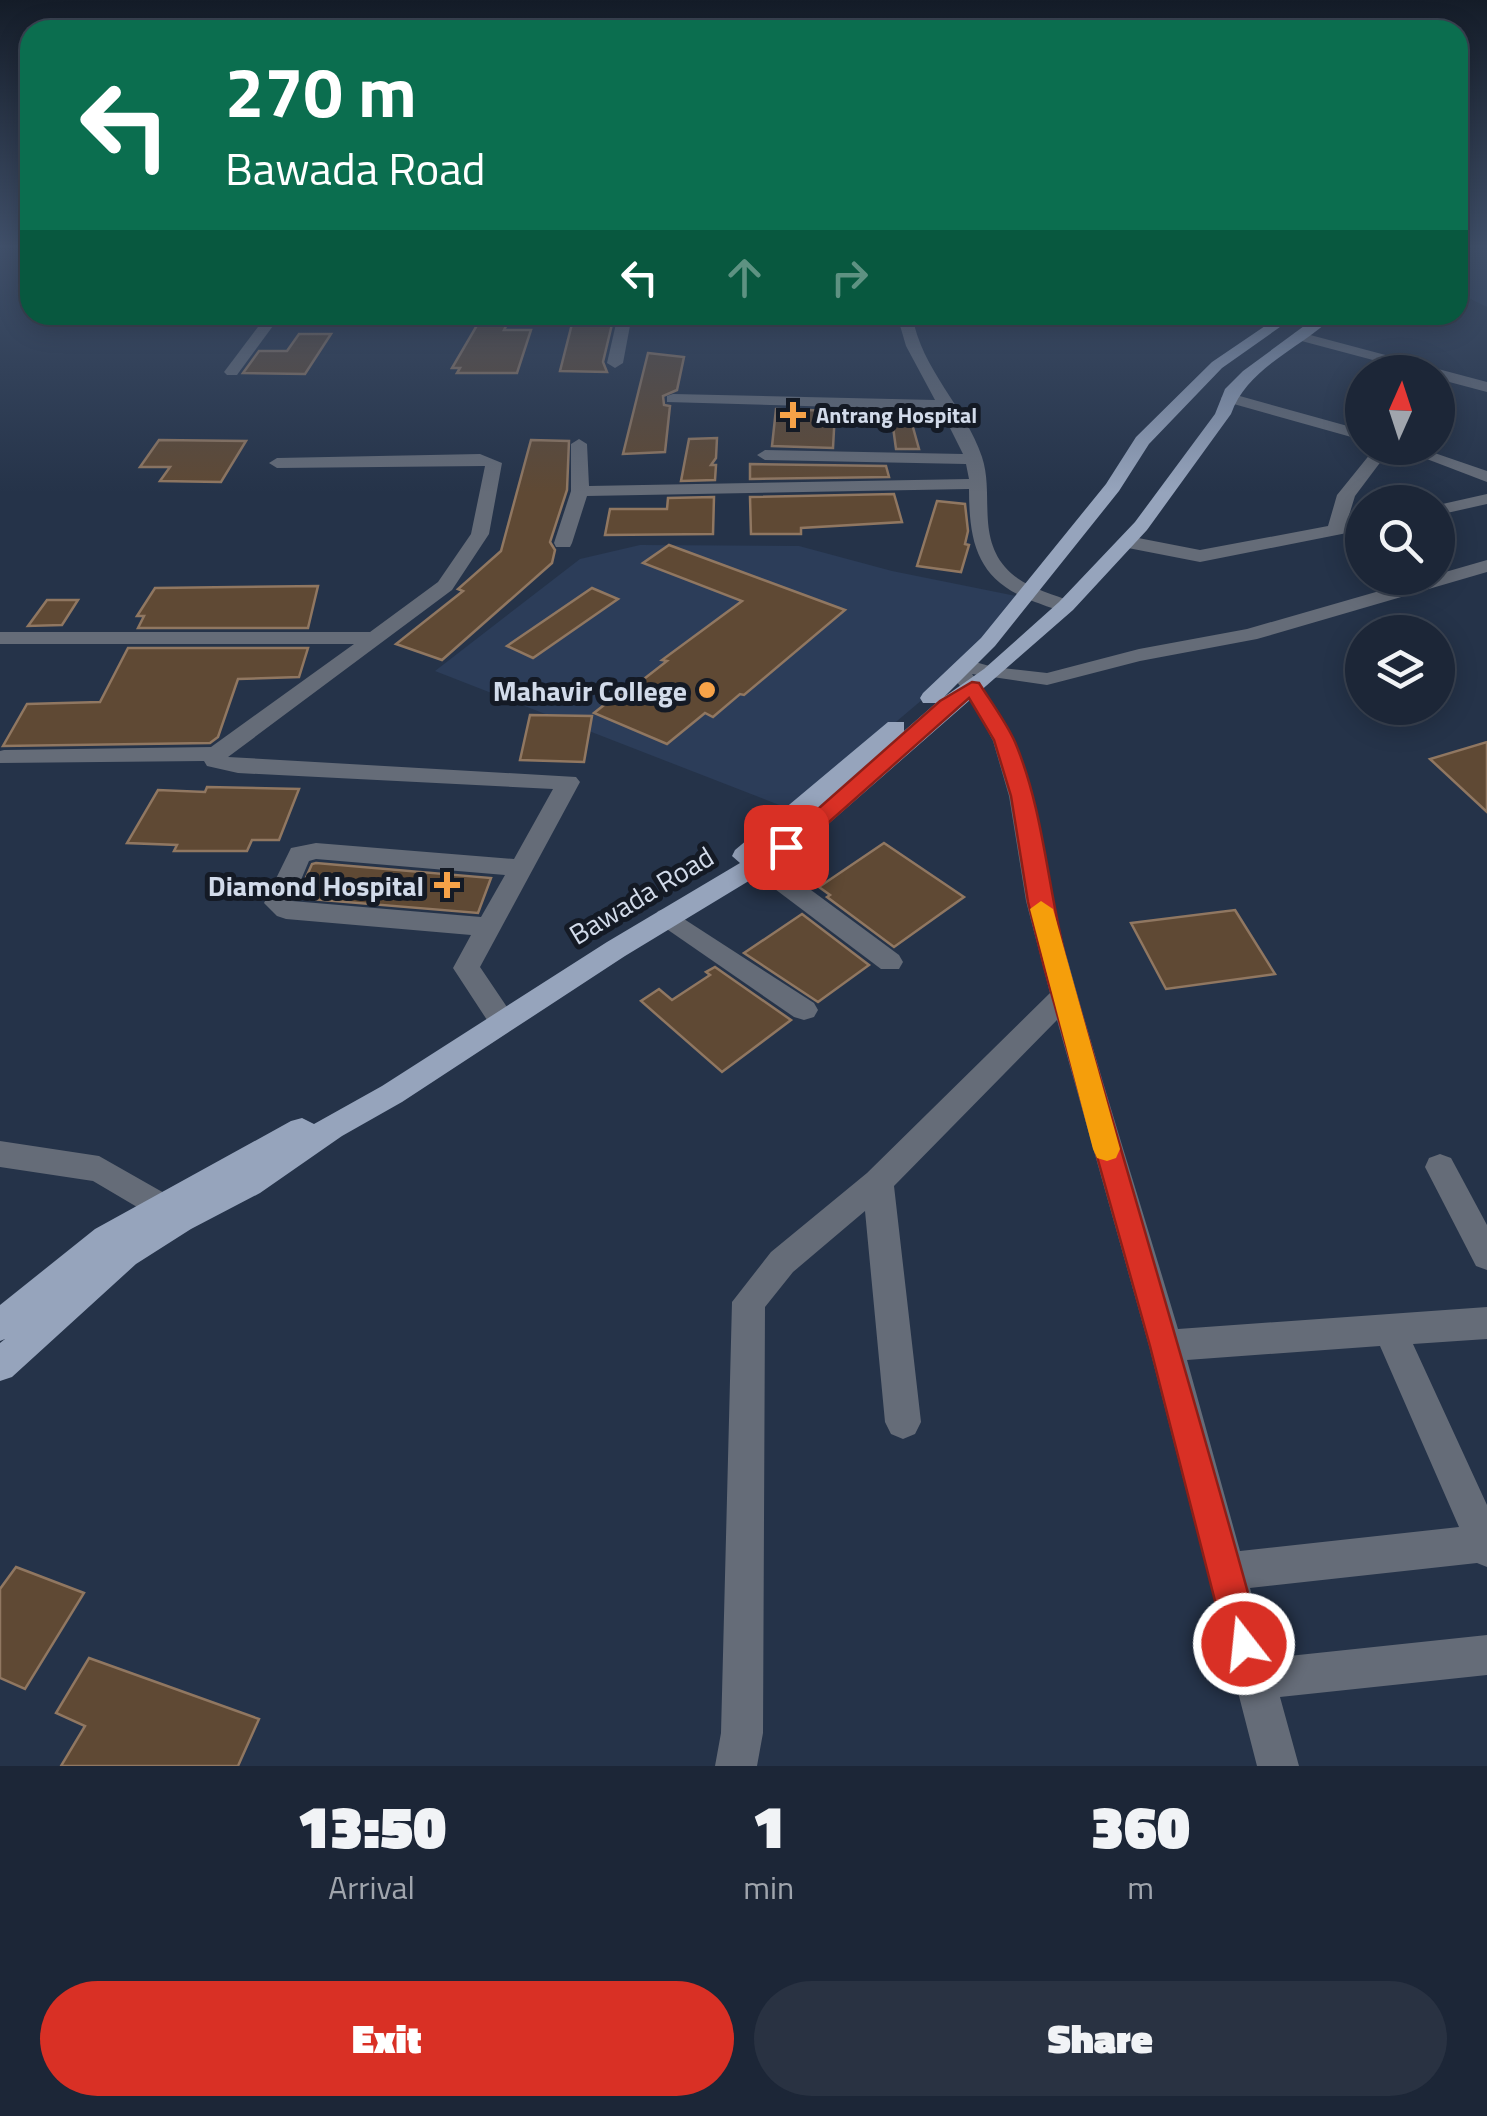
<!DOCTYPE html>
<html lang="en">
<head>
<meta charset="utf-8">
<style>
  body { margin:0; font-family:"Titillium Web",sans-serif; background:#293242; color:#f1f3f6; height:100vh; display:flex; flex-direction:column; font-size:38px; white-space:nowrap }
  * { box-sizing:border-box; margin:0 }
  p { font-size:32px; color:#a0a5ad }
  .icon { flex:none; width:55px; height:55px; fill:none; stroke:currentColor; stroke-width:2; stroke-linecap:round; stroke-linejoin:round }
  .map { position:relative; height:1766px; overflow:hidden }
  .sheet { display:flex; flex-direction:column; background:#1c2637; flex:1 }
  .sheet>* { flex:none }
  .hud { position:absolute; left:20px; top:20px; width:1448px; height:305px; border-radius:30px; box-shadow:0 5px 25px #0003,0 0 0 2px #3a4352; background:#0b6e4f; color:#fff; overflow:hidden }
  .needle { width:65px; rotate:3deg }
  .controls { position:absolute; left:1345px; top:355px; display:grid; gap:20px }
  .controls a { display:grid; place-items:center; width:110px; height:110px; border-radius:50%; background:#1c2637; box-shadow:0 5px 25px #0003,0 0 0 2px #3a4352; font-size:50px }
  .pin { position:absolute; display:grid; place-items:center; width:85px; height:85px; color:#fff; margin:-42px; border-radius:20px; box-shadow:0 5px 15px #0006 }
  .me { position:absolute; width:110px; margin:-55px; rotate:344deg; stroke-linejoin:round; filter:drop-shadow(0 0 8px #0008) }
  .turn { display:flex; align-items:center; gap:35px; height:210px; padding:0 40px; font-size:45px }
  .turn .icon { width:130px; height:130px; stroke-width:2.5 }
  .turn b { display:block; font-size:70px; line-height:85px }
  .lanes { display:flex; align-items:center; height:95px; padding:0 40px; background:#0003; justify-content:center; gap:50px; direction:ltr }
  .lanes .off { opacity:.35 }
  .eta { display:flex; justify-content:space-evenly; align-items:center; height:170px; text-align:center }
  .eta b { font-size:60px; font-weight:800; line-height:70px }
  .action { display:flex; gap:20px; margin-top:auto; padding:20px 40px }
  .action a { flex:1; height:115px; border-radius:60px; background:#d93025; color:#fff; font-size:40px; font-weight:800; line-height:115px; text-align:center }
  .action a+a { background:#293242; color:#f1f3f6 }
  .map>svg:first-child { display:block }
  .built { fill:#2c3d59 }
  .building { fill:#5f4934; stroke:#907761; stroke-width:2.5 }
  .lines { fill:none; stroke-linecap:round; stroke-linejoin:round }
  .minor { fill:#656c78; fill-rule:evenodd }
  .major { fill:#96a4bc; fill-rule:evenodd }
  .route { fill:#d93025; stroke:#8d1f18; stroke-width:2.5 }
  .slow { fill:#f59e0b }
  .poi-dot { fill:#f6a248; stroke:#141a25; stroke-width:4 }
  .labels { text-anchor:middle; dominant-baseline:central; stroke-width:10; stroke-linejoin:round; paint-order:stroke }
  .far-poi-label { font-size:22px; font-weight:bold; fill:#d2dbea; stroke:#141a25; text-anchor:start }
  .poi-label { font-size:28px; font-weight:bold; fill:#d2dbea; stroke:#141a25; text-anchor:end }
  .street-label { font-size:28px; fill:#d2dbea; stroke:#141a25 }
</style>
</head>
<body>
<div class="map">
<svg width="1487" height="1766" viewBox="0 0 1487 1766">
  <rect width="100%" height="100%" fill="#253349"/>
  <g class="built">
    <polygon points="1458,245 1487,245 1487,307 1458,293"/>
    <polygon points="640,545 799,546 892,571 1016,596 962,666 792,810 435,671 580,559"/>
  </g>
  <g class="building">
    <polygon points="483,315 512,315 504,330 531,330 517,373 457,373 460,368 452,368"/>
    <polygon points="573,320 613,320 603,362 607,372 560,371"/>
    <polygon points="299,334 331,334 305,374 243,373 259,351 287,351"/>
    <polygon points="648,353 684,357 677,390 663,396 664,405 670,406 665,452 623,454"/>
    <polygon points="776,409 835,411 833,448 772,446"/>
    <polygon points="891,412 909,413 919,449 896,449"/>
    <polygon points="717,438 716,458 711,465 716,465 715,480 681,481 689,439"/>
    <polygon points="159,440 246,441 221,482 160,481 170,467 140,467"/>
    <polygon points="531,440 569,441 567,490 550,542 555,550 552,563 442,660 396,644 463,591 458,589 501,551"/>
    <polygon points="750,464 886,466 889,477 750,479"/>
    <polygon points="894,494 902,522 801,528 801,534 751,534 750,497"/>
    <polygon points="714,497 713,534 605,535 610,509 667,509 668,498"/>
    <polygon points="937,501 965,504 968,531 965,544 969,545 961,572 917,566"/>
    <polygon points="669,545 845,610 744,695 740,694 713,717 705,713 667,744 594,713 618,694 622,696 667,661 662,660 742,601 643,563"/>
    <polygon points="318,586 308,628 138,628 144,616 137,616 155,588"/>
    <polygon points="592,588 618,599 533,658 507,646"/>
    <polygon points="47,600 78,600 62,625 28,626"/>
    <polygon points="128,648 308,648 299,677 238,679 218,737 210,743 3,746 27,704 100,702"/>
    <polygon points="530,715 592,716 584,762 520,760"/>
    <polygon points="1487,742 1487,812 1430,759"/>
    <polygon points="207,787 299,789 279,840 252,840 247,851 174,851 177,845 127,843 158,790 205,792"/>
    <polygon points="884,843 964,897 894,947 827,897 830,895 819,887"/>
    <polygon points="316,863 491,878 478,913 297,898 312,864"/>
    <polygon points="1235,910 1275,974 1166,989 1131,923"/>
    <polygon points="802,914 869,965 818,1002 744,953"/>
    <polygon points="715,967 791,1020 722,1072 641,1001 659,989 672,1000 710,975 706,972"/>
    <polygon points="16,1567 84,1593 25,1689 0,1678 0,1589"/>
    <polygon points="89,1658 259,1719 238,1766 61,1766 85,1726 56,1713"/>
  </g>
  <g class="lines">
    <g class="minor">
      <polygon points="267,315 281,315 237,375 227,375 224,372"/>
      <polygon points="618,315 632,315 623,363 615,368 607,363"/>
      <path d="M 790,315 L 912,315 C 922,371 965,406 982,457 C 994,493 977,534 1005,567 C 1022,587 1050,593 1073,602 L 1073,610 C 1060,613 1047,606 1035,602 C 978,581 969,545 969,489 L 587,496 L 572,543 L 570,547 L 556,547 L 554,543 L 571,491 L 571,444 L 579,439 L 587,444 L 589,486 L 969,479 L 966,464 L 765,460 L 757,455 L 765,450 L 963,454 L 941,410 L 667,402 L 667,396 L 673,394 L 935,400 L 906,346 L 899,322 L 797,319 Z"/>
      <polygon points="1299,332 1487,382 1487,392 1438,379 1438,372 1418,372 1294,339 1294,333"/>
      <polygon points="1229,393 1362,430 1362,440 1223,401 1221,398"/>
      <polygon points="1375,448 1391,448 1355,496 1347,522 1362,520 1362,530 1200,562 1128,548 1119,542 1128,536 1200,550 1328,526 1337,495"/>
      <polygon points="1398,448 1420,448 1487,471 1487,482"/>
      <path d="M 480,454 L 502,463 L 489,534 L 452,590 L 228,757 L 576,777 L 580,782 L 480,967 L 511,1013 L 507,1020 L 497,1023 L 487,1020 L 453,968 L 471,935 L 286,919 L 277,916 L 264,903 L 291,848 L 316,843 L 514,859 L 553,789 L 238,773 L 207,766 L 204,761 L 0,763 L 0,751 L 4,750 L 211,747 L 354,644 L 0,644 L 0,632 L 370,632 L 438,582 L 471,534 L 485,466 L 277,468 L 269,463 L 277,458 ZM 316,859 L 505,875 L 481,917 L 292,901 L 309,861 Z"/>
      <polygon points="1487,494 1487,504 1438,515 1438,505"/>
      <path d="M 1487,560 L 1487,572 L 1257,639 L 1140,661 L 1047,685 L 972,674 C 1040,756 1041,866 1069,965 C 1103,1087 1142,1208 1178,1329 L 1487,1307 L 1487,1339 L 1413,1344 L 1487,1505 L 1487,1567 L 1477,1563 L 1250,1588 L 1269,1658 L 1487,1635 L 1487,1675 L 1280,1697 L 1299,1766 L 1257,1766 L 1149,1346 L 1057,1020 L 894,1186 L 921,1422 L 915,1434 L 903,1439 L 891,1434 L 885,1422 L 865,1211 L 793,1272 L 765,1307 L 763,1733 L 757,1766 L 715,1766 L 721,1733 L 732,1302 L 771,1252 L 867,1173 L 1050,993 L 1026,901 L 1009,796 L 993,741 L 973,703 L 950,673 L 968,660 L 993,667 L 1047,673 L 1139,649 L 1247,629 ZM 1380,1346 L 1459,1527 L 1240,1551 L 1187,1360 Z"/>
      <polygon points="760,857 769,859 899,955 903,962 899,969 881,969 751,871 748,865"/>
      <polygon points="667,908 814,1003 818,1010 814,1017 804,1020 794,1017 658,923 654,917 658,911"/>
      <polygon points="0,1141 99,1156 187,1206 192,1216 187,1226 176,1230 93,1181 0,1167"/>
      <polygon points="1440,1154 1451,1158 1487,1225 1487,1270 1476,1266 1425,1167 1429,1158"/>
    </g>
    <path class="major" d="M 1281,315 L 1297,315 L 1222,368 L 1149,444 L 1119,491 L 995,646 L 944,697 L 984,669 L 1059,602 L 1135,522 L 1215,414 L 1225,389 L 1243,371 L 1319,315 L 1335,315 C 1301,349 1248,366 1231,414 L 1147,530 L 1073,610 L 795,853 L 625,956 L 402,1102 L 342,1136 L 260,1193 L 191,1229 L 136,1264 L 12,1377 L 0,1381 L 0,1343 L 5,1339 L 0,1341 L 0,1305 L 95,1229 L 291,1121 L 302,1118 L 314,1124 L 382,1086 L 607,942 L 740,863 L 732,856 L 735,850 L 888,722 L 904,722 L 904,731 L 936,703 L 923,703 L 920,698 L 923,693 L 981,638 L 1106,484 L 1136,437 L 1212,362 Z"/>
  </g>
  <linearGradient id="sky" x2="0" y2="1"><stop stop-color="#141c28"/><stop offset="0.5" stop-color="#40506a"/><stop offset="1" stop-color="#40506a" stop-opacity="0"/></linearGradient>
  <rect width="1487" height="493" fill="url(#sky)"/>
  <path class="route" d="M 972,682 L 979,683 C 991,702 1006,722 1015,742 C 1045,813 1048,896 1069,971 C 1134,1195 1201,1419 1262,1644 L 1257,1657 L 1244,1662 L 1231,1657 L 1226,1644 L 1150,1346 L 1044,967 L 1028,902 L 1011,796 L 994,740 L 969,698 L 794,853 L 786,855 L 775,847 L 940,701 Z"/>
  <polygon class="slow" points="1041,901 1053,909 1120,1149 1116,1158 1107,1161 1097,1158 1093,1149 1030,909"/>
  <g class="poi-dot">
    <path d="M788 400h10v10h10v10h-10v10h-10v-10h-10v-10h10z"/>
    <circle cx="707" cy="690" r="10"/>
    <path d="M442 870h10v10h10v10h-10v10h-10v-10h-10v-10h10z"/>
  </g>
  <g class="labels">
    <g class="far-poi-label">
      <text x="816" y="415">Antrang Hospital</text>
    </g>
    <g class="poi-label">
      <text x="687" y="690">Mahavir College</text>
      <text x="424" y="885">Diamond Hospital</text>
    </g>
    <g class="street-label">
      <text transform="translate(641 895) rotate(-31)">Bawada Road</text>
    </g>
  </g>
</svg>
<div class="controls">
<a><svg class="needle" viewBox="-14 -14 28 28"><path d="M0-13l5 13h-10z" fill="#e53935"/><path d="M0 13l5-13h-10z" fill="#a0a5ad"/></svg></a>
<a><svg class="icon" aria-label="search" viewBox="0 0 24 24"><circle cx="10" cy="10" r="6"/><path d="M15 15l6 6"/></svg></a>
<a><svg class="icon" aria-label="layers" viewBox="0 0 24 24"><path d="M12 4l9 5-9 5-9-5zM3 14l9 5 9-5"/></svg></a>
</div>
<div class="pin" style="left:786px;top:847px;background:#d93025"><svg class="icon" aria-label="arrive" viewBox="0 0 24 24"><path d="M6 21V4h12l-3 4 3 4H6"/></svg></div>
<svg class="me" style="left:1244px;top:1644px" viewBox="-20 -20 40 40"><circle r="17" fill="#d93025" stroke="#fff" stroke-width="3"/><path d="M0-11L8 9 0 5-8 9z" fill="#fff"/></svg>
<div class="hud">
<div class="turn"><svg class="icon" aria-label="left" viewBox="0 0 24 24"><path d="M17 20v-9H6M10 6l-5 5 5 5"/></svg><div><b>270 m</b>Bawada Road</div></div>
<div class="lanes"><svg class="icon" aria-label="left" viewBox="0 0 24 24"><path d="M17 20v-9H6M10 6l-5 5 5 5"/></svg><svg class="icon off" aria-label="ahead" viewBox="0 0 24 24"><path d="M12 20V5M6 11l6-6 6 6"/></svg><svg class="icon off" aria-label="right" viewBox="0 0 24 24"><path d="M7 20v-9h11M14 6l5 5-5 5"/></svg></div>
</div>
</div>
<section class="sheet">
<div class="eta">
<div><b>13:50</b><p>Arrival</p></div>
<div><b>1</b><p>min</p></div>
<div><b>360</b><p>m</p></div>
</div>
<div class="action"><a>Exit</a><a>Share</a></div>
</section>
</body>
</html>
